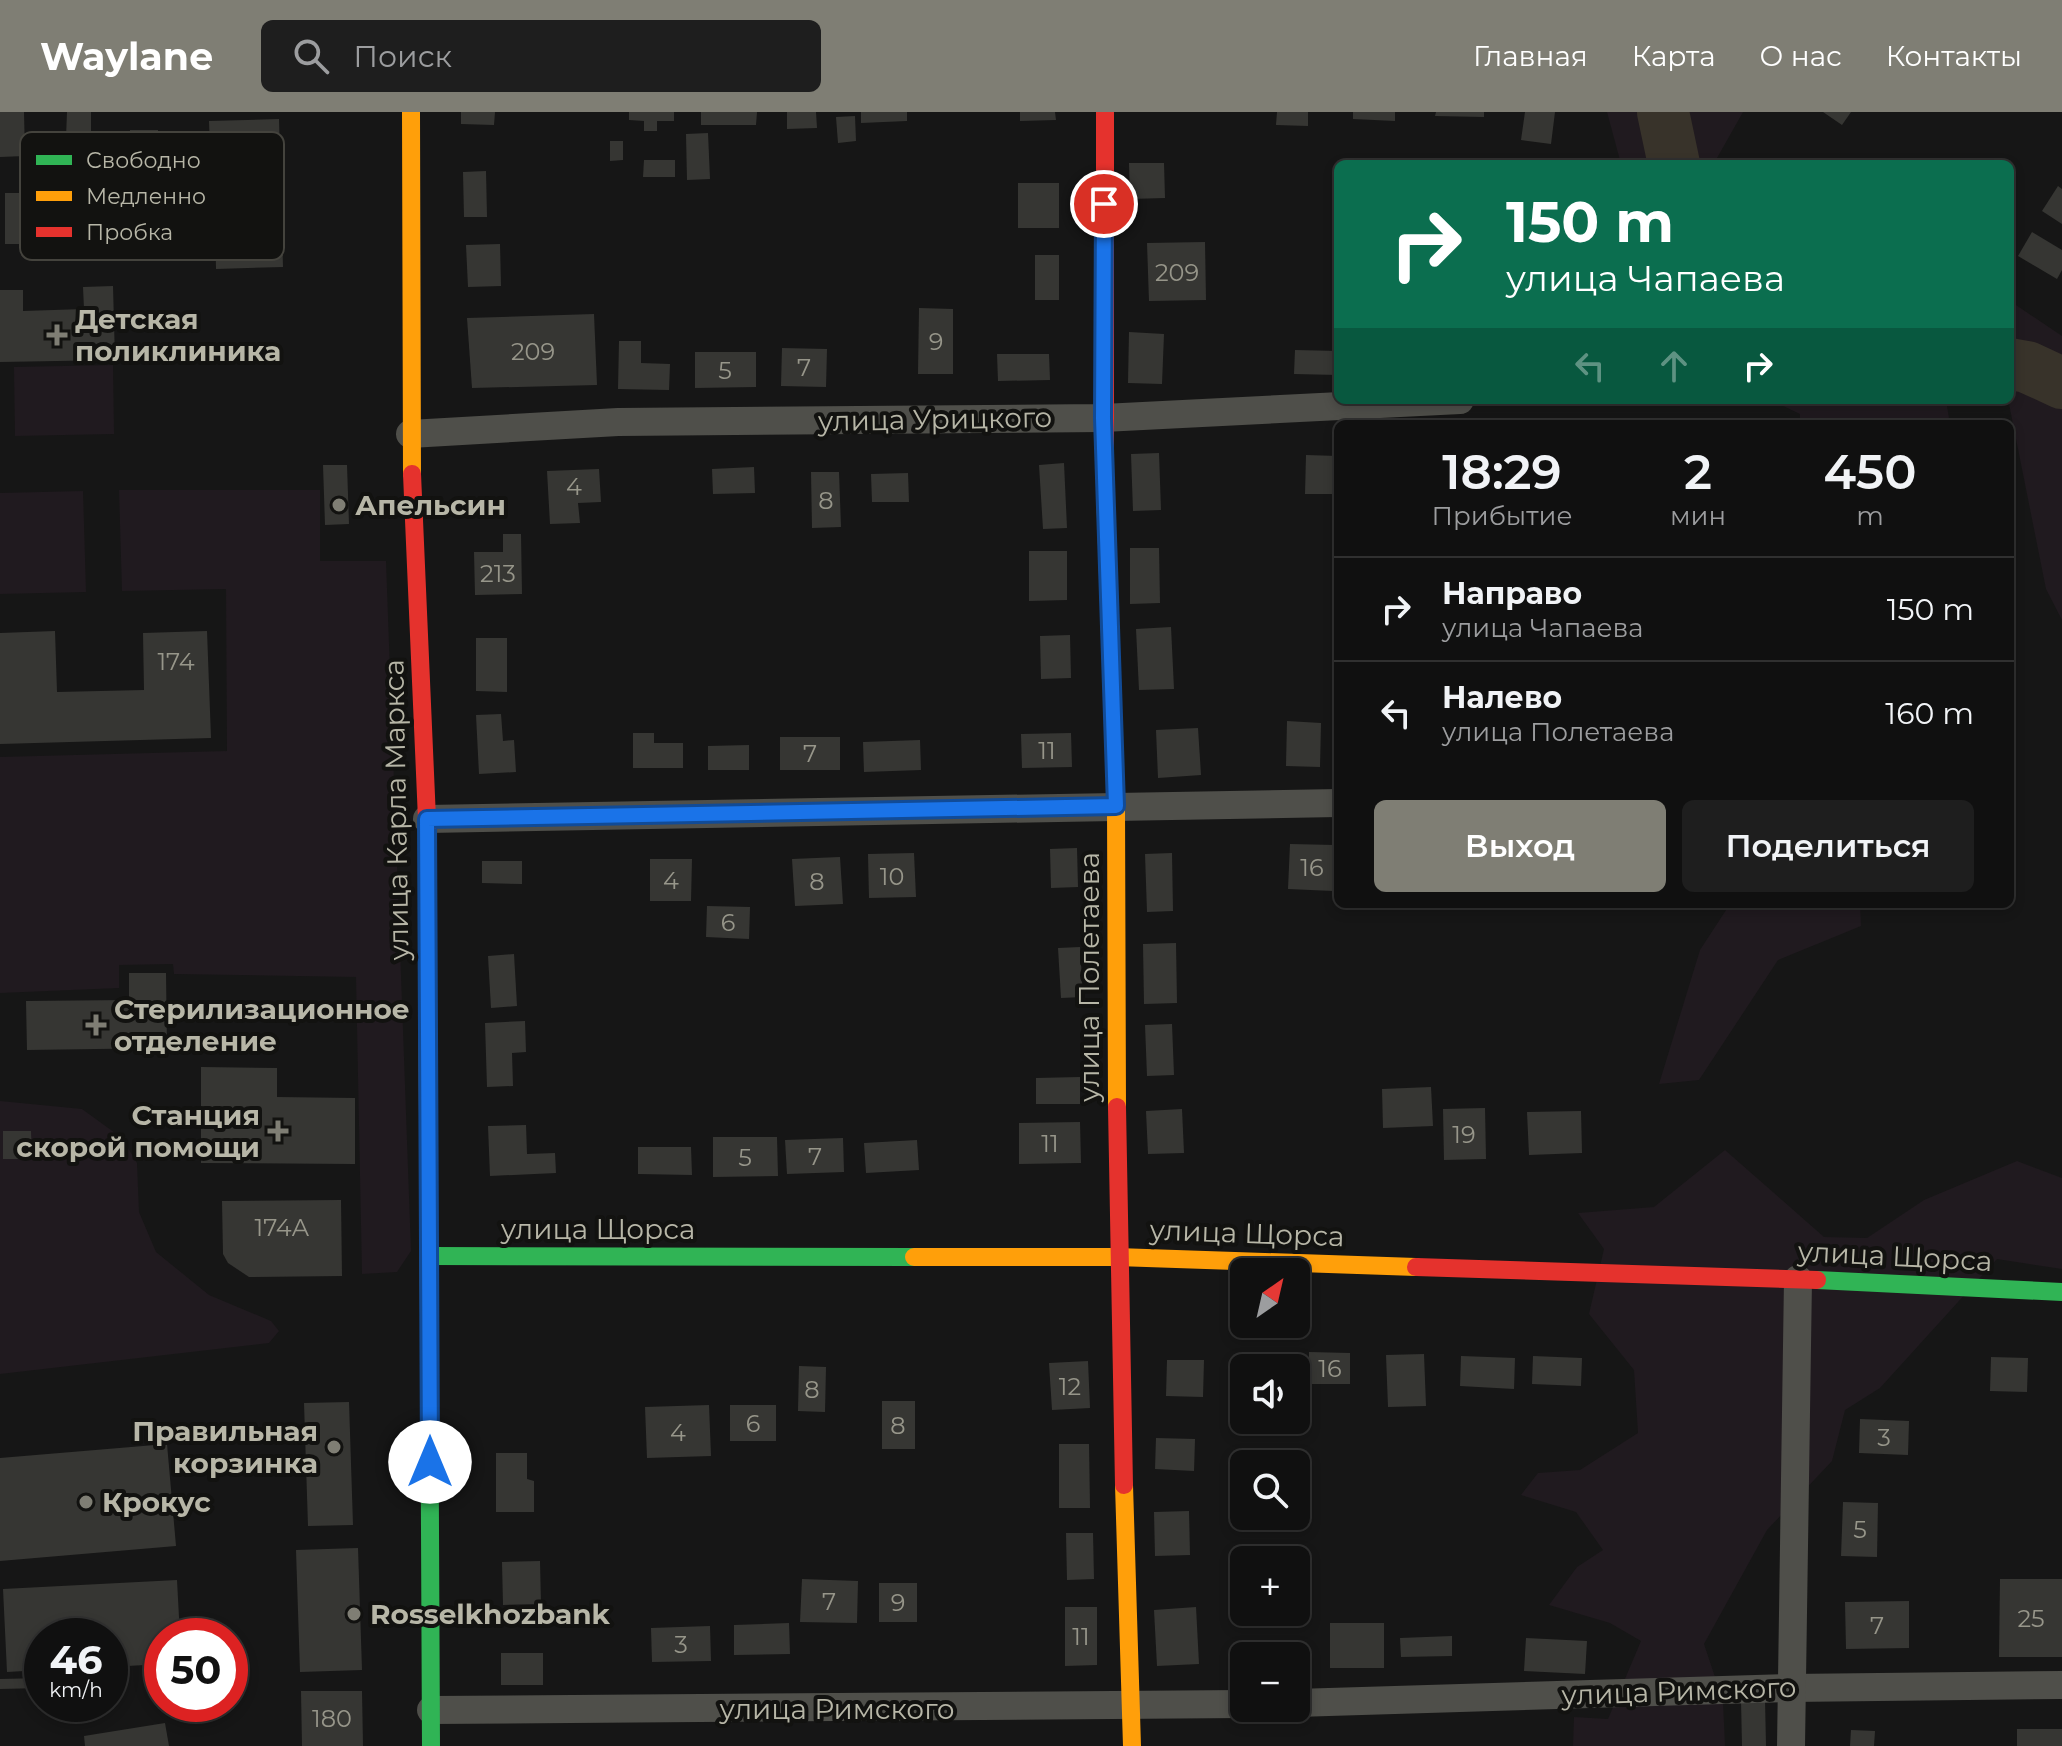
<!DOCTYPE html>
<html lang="ru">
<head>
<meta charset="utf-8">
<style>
  body { margin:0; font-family:Montserrat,sans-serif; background:#1e1e1e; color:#f1f3f6; height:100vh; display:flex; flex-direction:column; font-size:30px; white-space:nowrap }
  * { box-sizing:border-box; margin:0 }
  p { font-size:26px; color:#9c9d9f }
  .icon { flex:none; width:44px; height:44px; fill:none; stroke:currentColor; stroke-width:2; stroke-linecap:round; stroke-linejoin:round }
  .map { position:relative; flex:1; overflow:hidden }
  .drawer { position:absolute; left:1334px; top:308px; width:680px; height:488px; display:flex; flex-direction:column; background:#101010; border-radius:12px; box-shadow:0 4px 12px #0003,0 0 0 2px #303030 }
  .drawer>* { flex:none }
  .guide { position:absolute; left:1334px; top:48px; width:680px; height:244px; border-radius:12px; box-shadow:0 4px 12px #0003,0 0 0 2px #303030; background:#0b6e4f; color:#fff; overflow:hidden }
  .needle { width:52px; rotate:34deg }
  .fabs { position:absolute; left:1230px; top:1146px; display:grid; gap:16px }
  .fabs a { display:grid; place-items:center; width:80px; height:80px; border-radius:12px; background:#101010; box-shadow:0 4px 12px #0003,0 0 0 2px #303030; font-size:40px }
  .speed { position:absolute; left:24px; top:1506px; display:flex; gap:16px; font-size:40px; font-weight:700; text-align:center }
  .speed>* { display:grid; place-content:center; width:104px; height:104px; border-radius:50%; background:#101010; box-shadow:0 4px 12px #0003,0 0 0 2px #303030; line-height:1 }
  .speed small { font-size:20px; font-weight:400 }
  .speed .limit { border:12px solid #d22; background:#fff; color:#111 }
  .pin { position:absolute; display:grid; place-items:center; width:68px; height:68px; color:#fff; margin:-34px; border:4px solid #fff; border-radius:50%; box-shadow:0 2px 8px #0007 }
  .me { position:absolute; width:88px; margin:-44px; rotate:0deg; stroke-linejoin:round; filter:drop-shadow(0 0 6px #0008) }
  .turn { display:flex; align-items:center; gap:28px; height:168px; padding:0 40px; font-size:36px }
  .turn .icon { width:104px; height:104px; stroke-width:2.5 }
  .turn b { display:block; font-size:56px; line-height:68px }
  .lanes { display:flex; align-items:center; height:76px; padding:0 40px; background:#0003; justify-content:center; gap:40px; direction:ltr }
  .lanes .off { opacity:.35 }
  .eta { display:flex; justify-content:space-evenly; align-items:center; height:136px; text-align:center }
  .eta b { font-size:48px; font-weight:600; line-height:56px }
  .action { display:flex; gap:16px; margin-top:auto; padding:16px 40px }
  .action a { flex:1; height:92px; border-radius:12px; background:#7f7e74; color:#fff; font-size:32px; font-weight:600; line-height:92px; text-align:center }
  .action a+a { background:#1e1e1e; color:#f1f3f6 }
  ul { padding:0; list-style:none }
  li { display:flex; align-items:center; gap:24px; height:104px; padding:0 40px; border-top:2px solid #303030 }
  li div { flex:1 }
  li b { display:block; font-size:30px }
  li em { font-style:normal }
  header { display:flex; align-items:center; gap:48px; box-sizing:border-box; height:112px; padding:0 40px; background:#7f7e74; color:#fff }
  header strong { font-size:38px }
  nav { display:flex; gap:44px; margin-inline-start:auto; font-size:28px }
  .search { width:560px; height:72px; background:#1e1e1e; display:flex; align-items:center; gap:20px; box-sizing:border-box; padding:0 28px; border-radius:12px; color:#9c9d9f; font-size:30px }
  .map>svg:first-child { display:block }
  .green { fill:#201a1f }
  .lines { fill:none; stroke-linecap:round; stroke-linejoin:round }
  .river { stroke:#38332a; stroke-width:52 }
  .building { fill:#363633 }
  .street { stroke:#4f4f4a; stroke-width:28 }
  .fast { stroke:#30b455; stroke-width:18 }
  .slow { stroke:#ff9f0a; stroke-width:18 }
  .jam { stroke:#e5322d; stroke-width:18 }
  .route-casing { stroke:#114b97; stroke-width:20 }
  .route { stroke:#1a73e8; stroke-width:14 }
  .poi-dot { fill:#7f7e74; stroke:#121210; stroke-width:3 }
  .labels { text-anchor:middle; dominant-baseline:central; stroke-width:8; stroke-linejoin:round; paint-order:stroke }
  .number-label { font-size:24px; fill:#97968a }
  .poi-label { font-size:28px; font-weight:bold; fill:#b7b6a7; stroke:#121210; text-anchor:start }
  .street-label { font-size:28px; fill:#b7b6a7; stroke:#121210 }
  .key { fill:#121210; stroke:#44433d; stroke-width:2 }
  .key-label { font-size:22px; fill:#b7b6a7 }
</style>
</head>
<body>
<header>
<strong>Waylane</strong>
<div class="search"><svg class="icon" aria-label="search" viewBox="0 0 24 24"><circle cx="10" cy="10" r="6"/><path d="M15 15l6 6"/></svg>Поиск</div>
<nav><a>Главная</a><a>Карта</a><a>О нас</a><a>Контакты</a></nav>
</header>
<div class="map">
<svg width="2062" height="1634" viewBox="0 0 2062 1634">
  <rect width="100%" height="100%" fill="#161616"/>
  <g class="green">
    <polygon points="1607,0 1743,0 1717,46 1719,52 1621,52"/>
    <polygon points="2010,189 2062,224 2062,508 2046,477 2009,292 1980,288 2010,288"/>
    <polygon points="113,253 114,322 15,324 14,255"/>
    <polygon points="1771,288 1946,288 1950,312 1800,312 1800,302"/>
    <polygon points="119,378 320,378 320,449 386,449 411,1139 397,1160 362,1162 356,865 174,862 173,852 119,853 119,876 0,881 0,645 227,639 226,477 122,479"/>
    <polygon points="83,379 86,480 0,482 0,381"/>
    <polygon points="1730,792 1860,792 1861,814 1778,848 1699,968 1659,972 1700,838"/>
    <polygon points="0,989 82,997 122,1026 137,1051 139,1100 156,1140 209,1183 271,1209 279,1219 269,1231 0,1262"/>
    <polygon points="1725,1038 1824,1125 1867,1126 1924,1088 2017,1049 2062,1066 2062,1157 1997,1147 1880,1276 1845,1298 1832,1349 1767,1418 1704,1532 1723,1589 1725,1634 1573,1634 1574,1605 1608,1607 1641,1529 1610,1511 1549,1493 1577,1455 1603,1438 1576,1400 1521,1383 1538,1361 1580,1358 1638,1321 1634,1258 1589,1202 1604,1137 1578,1101 1654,1095"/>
  </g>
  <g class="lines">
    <g class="river">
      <polyline points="1663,0 1674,52"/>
      <polyline points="2010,252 2027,255 2062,271"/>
    </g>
  </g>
  <g class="building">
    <polygon points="0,0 24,0 25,44 0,45"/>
    <polygon points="67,0 91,0 91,97 64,97 64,123 37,123 37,132 5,132 5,81 33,81 33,100 52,100 52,26 66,26"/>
    <polygon points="461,0 495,0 494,13 461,12"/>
    <polygon points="629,0 674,0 674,9 657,9 657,19 644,19 644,9 629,8"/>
    <polygon points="701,0 757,0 756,13 701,13"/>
    <polygon points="787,0 816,0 817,16 787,17"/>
    <polygon points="861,0 907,0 907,9 861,11"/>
    <polygon points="1020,0 1055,0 1056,8 1020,9"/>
    <polygon points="1277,0 1308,0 1308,14 1276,13"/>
    <polygon points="1353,0 1395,0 1395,9 1353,7"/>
    <polygon points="1436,0 1484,0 1484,5 1435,4"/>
    <polygon points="1525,0 1555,0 1551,32 1521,28"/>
    <polygon points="1823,0 1851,0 1842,13"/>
    <polygon points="855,4 856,29 838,31 836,5"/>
    <polygon points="279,7 283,155 216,157 215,107 227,107 226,64 211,64 209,9"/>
    <polygon points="130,18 158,18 158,130 131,130"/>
    <polygon points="708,21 710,67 687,68 686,22"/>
    <polygon points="610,29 623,29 623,48 610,49"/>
    <polygon points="644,48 675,48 675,65 643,65"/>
    <polygon points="1129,51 1164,51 1165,86 1130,87"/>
    <polygon points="486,59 487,105 464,105 463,60"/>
    <rect x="1018" y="71" width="41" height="45"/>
    <polygon points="2058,74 2062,77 2062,112 2042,99"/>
    <polygon points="2032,120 2062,138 2062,158 2057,167 2018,144"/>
    <polygon points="1205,130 1206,188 1149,189 1147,131"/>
    <polygon points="500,132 501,174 468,175 466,133"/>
    <rect x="1035" y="143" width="24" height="45"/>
    <polygon points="113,174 115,248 0,250 0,178 23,178 23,199 84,197 83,175"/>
    <polygon points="919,196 953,197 953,262 918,262"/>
    <polygon points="594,202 597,273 472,276 467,206"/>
    <polygon points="1129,220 1164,222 1162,272 1128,271"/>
    <polygon points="619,229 641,229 641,251 670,252 669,278 618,277"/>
    <polygon points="782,236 827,237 826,275 781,274"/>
    <polygon points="1295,238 1338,239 1338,263 1294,262"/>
    <polygon points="695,240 756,240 756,275 695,276"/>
    <polygon points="997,242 1049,242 1050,268 998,269"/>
    <polygon points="1159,341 1161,398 1133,399 1131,342"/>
    <polygon points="1306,343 1338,344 1338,382 1305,382"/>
    <polygon points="1064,351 1067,416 1043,417 1039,353"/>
    <polygon points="323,353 347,353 349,412 325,413"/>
    <polygon points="754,355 755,381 713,382 712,357"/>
    <polygon points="599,357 601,390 578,391 580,411 550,412 547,359"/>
    <polygon points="811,360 839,360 841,415 812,416"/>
    <polygon points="908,361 909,390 872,390 871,362"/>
    <polygon points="503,422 521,422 522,482 475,483 474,440 503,440"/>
    <polygon points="1130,436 1159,436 1160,491 1130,492"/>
    <polygon points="1029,439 1067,439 1067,488 1029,489"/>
    <polygon points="1171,515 1174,577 1139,578 1136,517"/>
    <polygon points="55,519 57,580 144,578 143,521 207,519 211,626 0,632 0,521"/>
    <polygon points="1070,523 1071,566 1041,567 1040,524"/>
    <polygon points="476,526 507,526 507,580 476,579"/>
    <polygon points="501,602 503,629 514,628 516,660 479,662 476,603"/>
    <polygon points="1287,609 1321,611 1320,655 1286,654"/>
    <polygon points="1198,616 1201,663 1158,666 1156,618"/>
    <polygon points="633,621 654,621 654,631 683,631 683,656 633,656"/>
    <polygon points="1071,621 1072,655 1022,656 1021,622"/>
    <rect x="780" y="625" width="60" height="33"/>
    <polygon points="920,628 921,658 864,660 863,630"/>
    <polygon points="749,633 749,658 708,658 708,634"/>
    <polygon points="1290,732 1335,733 1333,779 1288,777"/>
    <polygon points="1077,736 1078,775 1051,776 1050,737"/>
    <polygon points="914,741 916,785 869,786 868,742"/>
    <polygon points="1172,741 1173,799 1147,800 1145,742"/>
    <polygon points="840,745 843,792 795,794 792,747"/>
    <polygon points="650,747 692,747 691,789 650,789"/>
    <polygon points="482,749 522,749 522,772 482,771"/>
    <polygon points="707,794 750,795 749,827 706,825"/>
    <polygon points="1176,831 1177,891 1144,892 1143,832"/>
    <polygon points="1080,835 1083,885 1061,886 1058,836"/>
    <polygon points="514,842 517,894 491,896 488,844"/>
    <polygon points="129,861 166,861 167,936 27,938 26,889 129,888"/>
    <polygon points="525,909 526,940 512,941 513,974 487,975 485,911"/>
    <polygon points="1172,912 1174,963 1147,964 1145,913"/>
    <polygon points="201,955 277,956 277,985 355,986 355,1052 201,1051"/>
    <polygon points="1080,965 1080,992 1036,992 1036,966"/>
    <polygon points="1431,975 1433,1014 1383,1016 1382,977"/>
    <polygon points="1485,996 1486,1047 1444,1048 1443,997"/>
    <polygon points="1182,997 1184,1041 1148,1042 1146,999"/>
    <polygon points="1581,999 1582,1041 1529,1043 1527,1000"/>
    <polygon points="1080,1010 1081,1051 1019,1052 1019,1011"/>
    <polygon points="526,1013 527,1042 555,1041 556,1061 490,1064 488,1014"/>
    <polygon points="3,1019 31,1019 32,1047 3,1047"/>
    <polygon points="713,1025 777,1025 778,1064 713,1065"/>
    <polygon points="843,1026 844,1060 787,1062 785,1028"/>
    <polygon points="917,1028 919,1058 866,1061 864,1031"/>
    <polygon points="638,1035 691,1035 692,1063 638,1062"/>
    <polygon points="341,1088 342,1164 249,1165 228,1151 223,1142 222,1089"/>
    <polygon points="1309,1240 1350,1241 1350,1272 1309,1272"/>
    <polygon points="1424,1242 1426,1294 1388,1295 1386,1243"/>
    <polygon points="1461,1244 1515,1246 1514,1277 1460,1274"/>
    <polygon points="1533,1244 1582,1246 1581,1274 1532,1272"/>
    <polygon points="1991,1245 2028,1246 2027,1280 1990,1279"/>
    <polygon points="1167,1248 1204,1248 1203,1285 1166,1284"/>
    <polygon points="1088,1249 1090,1296 1052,1298 1049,1251"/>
    <polygon points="799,1254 826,1255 825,1300 798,1299"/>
    <rect x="882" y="1289" width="33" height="48"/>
    <polygon points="349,1290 353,1413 308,1414 304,1291"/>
    <polygon points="709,1293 711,1344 647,1346 645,1295"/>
    <rect x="730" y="1293" width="46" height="36"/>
    <polygon points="1860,1307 1909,1309 1908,1343 1859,1341"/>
    <polygon points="1156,1326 1195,1327 1194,1359 1155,1357"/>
    <polygon points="167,1332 176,1434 0,1449 0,1346"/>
    <polygon points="1059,1332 1089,1332 1090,1396 1059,1396"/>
    <polygon points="496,1341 527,1341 527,1367 534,1369 534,1400 496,1400"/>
    <polygon points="1843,1390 1878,1391 1877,1445 1841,1444"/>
    <polygon points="1189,1399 1190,1443 1155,1444 1154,1400"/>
    <polygon points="1066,1421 1093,1421 1094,1467 1067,1468"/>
    <polygon points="358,1436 362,1558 300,1560 296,1438"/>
    <polygon points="540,1449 541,1492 503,1493 502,1450"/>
    <polygon points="802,1467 858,1469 857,1511 800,1510"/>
    <polygon points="2000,1467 2062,1467 2062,1545 1999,1545"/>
    <polygon points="177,1468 180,1524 162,1524 162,1552 110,1555 110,1524 42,1524 42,1558 7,1560 3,1477"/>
    <rect x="879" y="1471" width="38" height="39"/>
    <polygon points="1909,1489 1909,1536 1846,1537 1845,1490"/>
    <polygon points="1065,1495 1097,1495 1097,1553 1065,1554"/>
    <polygon points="1196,1495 1199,1552 1157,1554 1154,1498"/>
    <polygon points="789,1511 790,1542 734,1543 734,1513"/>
    <rect x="1330" y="1511" width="54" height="45"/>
    <polygon points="710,1514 711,1549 652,1550 651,1516"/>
    <polygon points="1452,1524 1452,1544 1401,1545 1400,1526"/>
    <polygon points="1526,1526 1587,1529 1585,1562 1524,1559"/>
    <rect x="501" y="1541" width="42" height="32"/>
    <polygon points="42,1566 42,1576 0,1577 0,1567"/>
    <polygon points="301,1579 362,1579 363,1634 302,1634"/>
    <polygon points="1765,1587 1766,1634 1742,1634 1741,1588"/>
    <polygon points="165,1611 169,1634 85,1634 84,1624"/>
    <rect x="2017" y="1617" width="45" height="17"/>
    <polygon points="1851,1618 1875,1619 1874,1634 1850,1634"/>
  </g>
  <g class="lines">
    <g class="street">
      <polyline points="410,322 618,310 1103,306 1460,288"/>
      <polyline points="427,707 1338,691"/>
      <polyline points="1296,1591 1790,1576 2062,1573"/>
      <polyline points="431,1598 1244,1592"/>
      <polyline points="1791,1634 1798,1167"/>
    </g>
    <g class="fast">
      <polyline points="430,1144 914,1145"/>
      <polyline points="1817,1168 2062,1180"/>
      <polyline points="429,1202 431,1634"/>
    </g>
    <g class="slow">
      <polyline points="411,0 412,362"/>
      <polyline points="1105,376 1116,694 1117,995"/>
      <polyline points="427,808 429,1202"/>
      <polyline points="914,1145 1117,1145 1416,1155"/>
      <polyline points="1124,1373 1132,1634"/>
    </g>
    <g class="jam">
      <polyline points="1105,0 1105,376"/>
      <polyline points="412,362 427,707 427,808"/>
      <polyline points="1117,995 1124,1373"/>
      <polyline points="1416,1155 1817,1168"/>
    </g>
  </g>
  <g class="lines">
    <g class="route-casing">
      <polyline id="route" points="430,1350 427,707 1116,694 1103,306 1104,92"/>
    </g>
    <use href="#route" class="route"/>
  </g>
  <g class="poi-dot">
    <path d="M53 211h8v8h8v8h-8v8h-8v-8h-8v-8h8z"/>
    <circle cx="339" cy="393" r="8"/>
    <path d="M92 901h8v8h8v8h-8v8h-8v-8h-8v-8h8z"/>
    <path d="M274 1007h8v8h8v8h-8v8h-8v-8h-8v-8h8z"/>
    <circle cx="334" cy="1335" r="8"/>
    <circle cx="86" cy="1390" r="8"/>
    <circle cx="354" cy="1502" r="8"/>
  </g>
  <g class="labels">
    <g class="number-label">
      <text x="1177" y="160">209</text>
      <text x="936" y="229">9</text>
      <text x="533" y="239">209</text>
      <text x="804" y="255">7</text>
      <text x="725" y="258">5</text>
      <text x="574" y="374">4</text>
      <text x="826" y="388">8</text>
      <text x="498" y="461">213</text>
      <text x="176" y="549">174</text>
      <text x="1047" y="638">11</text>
      <text x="810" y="641">7</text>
      <text x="1312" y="755">16</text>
      <text x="892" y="764">10</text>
      <text x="671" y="768">4</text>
      <text x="817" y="769">8</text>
      <text x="728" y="810">6</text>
      <text x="1464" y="1022">19</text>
      <text x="1050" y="1031">11</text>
      <text x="815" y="1044">7</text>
      <text x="745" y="1045">5</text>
      <text x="282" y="1115">174А</text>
      <text x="1330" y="1256">16</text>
      <text x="1070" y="1274">12</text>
      <text x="812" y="1277">8</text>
      <text x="753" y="1311">6</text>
      <text x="898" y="1313">8</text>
      <text x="678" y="1320">4</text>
      <text x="1884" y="1325">3</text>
      <text x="1860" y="1417">5</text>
      <text x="829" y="1489">7</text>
      <text x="898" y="1490">9</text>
      <text x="2031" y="1506">25</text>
      <text x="1877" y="1513">7</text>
      <text x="1081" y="1524">11</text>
      <text x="681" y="1532">3</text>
      <text x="332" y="1606">180</text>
    </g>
    <g class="poi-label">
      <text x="75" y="207">Детская<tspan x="75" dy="32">поликлиника</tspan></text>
      <text x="355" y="393">Апельсин</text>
      <text x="114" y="897">Стерилизационное<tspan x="114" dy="32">отделение</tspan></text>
      <text x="260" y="1003" text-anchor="end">Станция<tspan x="260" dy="32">скорой помощи</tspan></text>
      <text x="318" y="1319" text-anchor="end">Правильная<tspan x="318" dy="32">корзинка</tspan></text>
      <text x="102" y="1390">Крокус</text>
      <text x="370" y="1502">Rosselkhozbank</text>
    </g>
    <g class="street-label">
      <text transform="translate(935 307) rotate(-1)">улица Урицкого</text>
      <text transform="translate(396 698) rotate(-91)">улица Карла Маркса</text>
      <text transform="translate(1089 865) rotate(-90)">улица Полетаева</text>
      <text x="598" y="1117">улица Щорса</text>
      <text transform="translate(1247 1121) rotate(2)">улица Щорса</text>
      <text transform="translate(1895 1144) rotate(3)">улица Щорса</text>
      <text transform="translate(1679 1579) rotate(-2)">улица Римского</text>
      <text x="837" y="1597">улица Римского</text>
    </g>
  </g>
  <rect x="20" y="20" width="264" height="128" rx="12" class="key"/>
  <rect x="36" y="43" width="36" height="10" fill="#30b455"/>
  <rect x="36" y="79" width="36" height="10" fill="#ff9f0a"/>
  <rect x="36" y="115" width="36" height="10" fill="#e5322d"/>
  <g class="key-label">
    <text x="86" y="56">Свободно</text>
    <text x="86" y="92">Медленно</text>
    <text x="86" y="128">Пробка</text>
  </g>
</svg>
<div class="fabs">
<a><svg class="needle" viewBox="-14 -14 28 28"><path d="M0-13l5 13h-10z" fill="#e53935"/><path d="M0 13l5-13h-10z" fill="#9c9d9f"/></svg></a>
<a><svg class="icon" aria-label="sound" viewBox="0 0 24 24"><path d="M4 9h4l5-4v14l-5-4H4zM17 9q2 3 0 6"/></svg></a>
<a><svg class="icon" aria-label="search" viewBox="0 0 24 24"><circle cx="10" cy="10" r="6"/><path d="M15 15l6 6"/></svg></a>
<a>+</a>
<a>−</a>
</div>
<div class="speed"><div>46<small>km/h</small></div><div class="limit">50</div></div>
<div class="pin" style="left:1104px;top:92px;background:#d93025"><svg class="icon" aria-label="arrive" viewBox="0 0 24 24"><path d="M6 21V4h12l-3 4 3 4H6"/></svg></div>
<svg class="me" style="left:430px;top:1350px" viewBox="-20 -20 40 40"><circle r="19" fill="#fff"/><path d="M0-13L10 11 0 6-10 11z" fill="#1a73e8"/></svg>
<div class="guide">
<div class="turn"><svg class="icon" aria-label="right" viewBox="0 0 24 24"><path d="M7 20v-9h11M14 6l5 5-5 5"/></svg><div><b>150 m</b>улица Чапаева</div></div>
<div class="lanes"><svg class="icon off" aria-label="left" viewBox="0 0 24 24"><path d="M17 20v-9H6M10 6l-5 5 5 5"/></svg><svg class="icon off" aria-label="ahead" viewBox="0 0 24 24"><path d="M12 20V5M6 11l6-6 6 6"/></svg><svg class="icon" aria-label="right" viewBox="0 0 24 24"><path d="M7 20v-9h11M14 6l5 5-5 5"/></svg></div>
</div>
<section class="drawer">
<div class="eta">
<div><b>18:29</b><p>Прибытие</p></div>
<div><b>2</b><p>мин</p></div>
<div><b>450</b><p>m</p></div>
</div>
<ul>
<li><svg class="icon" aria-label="right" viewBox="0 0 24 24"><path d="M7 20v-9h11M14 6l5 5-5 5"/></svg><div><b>Направо</b><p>улица Чапаева</p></div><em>150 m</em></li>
<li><svg class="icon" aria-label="left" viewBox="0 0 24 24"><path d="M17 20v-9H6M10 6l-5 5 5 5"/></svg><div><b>Налево</b><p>улица Полетаева</p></div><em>160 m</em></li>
</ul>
<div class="action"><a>Выход</a><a>Поделиться</a></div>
</section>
</div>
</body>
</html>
